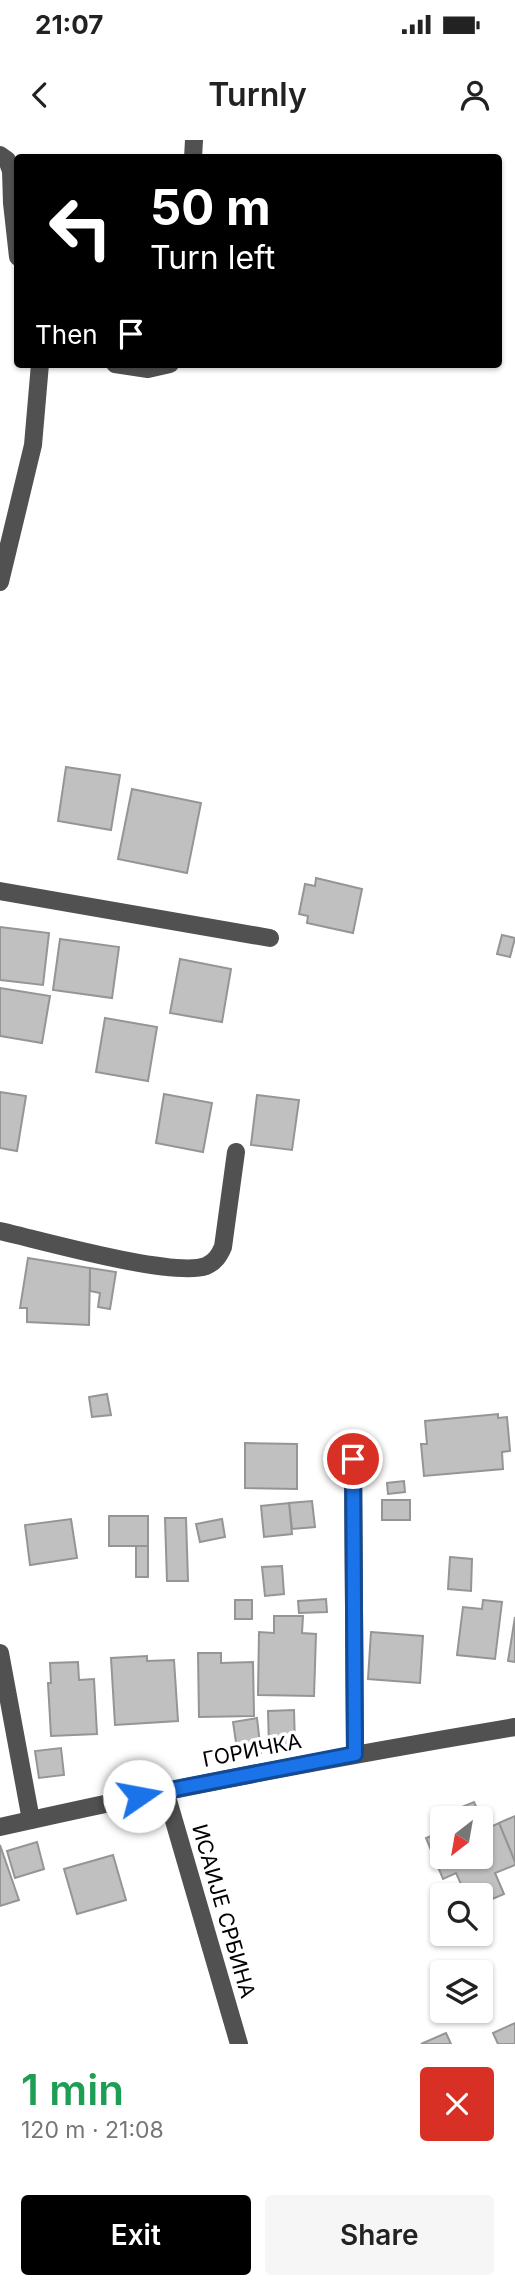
<!DOCTYPE html>
<html lang="en">
<head>
<meta charset="utf-8">
<style>
  body { margin:0; font-family:Inter,sans-serif; background:#f6f6f6; color:#222; height:100vh; display:flex; flex-direction:column; font-size:26px; white-space:nowrap }
  * { box-sizing:border-box; margin:0 }
  p { font-size:23px; color:#767676 }
  .icon { flex:none; width:38px; height:38px; fill:none; stroke:currentColor; stroke-width:2; stroke-linecap:round; stroke-linejoin:round }
  .map { position:relative; height:1904px; overflow:hidden }
  .panel { display:flex; flex-direction:column; background:#fff; flex:1 }
  .panel>* { flex:none }
  .banner { position:absolute; left:14px; top:14px; width:488px; height:214px; border-radius:7px; box-shadow:0 2px 5px #0004; background:#000; color:#fff; overflow:hidden }
  .needle { width:46px; rotate:211deg }
  .controls { position:absolute; left:430px; top:1666px; display:grid; gap:14px }
  .controls a { display:grid; place-items:center; width:63px; height:63px; border-radius:7px; background:#fff; box-shadow:0 2px 5px #0004; font-size:35px }
  .pin { position:absolute; display:grid; place-items:center; width:60px; height:60px; color:#fff; margin:-30px; border:4px solid #fff; border-radius:50%; box-shadow:0 2px 7px #0007 }
  .me { position:absolute; width:77px; margin:-38px; rotate:78deg; stroke-linejoin:round; filter:drop-shadow(0 0 5px #0008) }
  .turn { display:flex; align-items:center; gap:24px; height:147px; padding:0 21px; font-size:32px }
  .turn .icon { width:91px; height:91px; stroke-width:2.5 }
  .turn b { display:block; font-size:49px; line-height:60px }
  .then { display:flex; align-items:center; height:66px; padding:0 21px; background:#0003; gap:14px; font-size:26px }
  .round { display:grid; place-items:center; flex:none; width:74px; height:74px; border-radius:7px; background:#f6f6f6 }
  .summary { display:flex; align-items:center; justify-content:space-between; height:119px; padding:0 21px }
  h1 { font-size:42px; font-weight:600; line-height:52px; color:#1e9e55 }
  .cta { display:flex; gap:14px; margin-top:auto; padding:14px 21px }
  .cta a { flex:1; height:80px; border-radius:7px; background:#000; color:#fff; font-size:28px; font-weight:600; line-height:80px; text-align:center }
  .cta a+a { background:#f6f6f6; color:#222 }
  .status { display:flex; justify-content:space-between; align-items:center; height:49px; padding:0 35px; background:#fff; direction:ltr }
  .status svg { height:19px; fill:currentColor }
  header { display:flex; justify-content:space-between; align-items:center; height:91px; padding:0 21px; background:#fff; font-size:32px; font-weight:600 }
  .map>svg:first-child { display:block }
  .building { fill:#c0c0c0; stroke:#959595; stroke-width:2 }
  .lines { fill:none; stroke-linecap:round; stroke-linejoin:round }
  .minor { stroke:#515151; stroke-width:18 }
  .route-casing { stroke:#114b97; stroke-width:18 }
  .route { stroke:#1a73e8; stroke-width:12 }
  .labels { text-anchor:middle; dominant-baseline:central; stroke-width:7; stroke-linejoin:round; paint-order:stroke }
  .street-label { font-size:21px; fill:#000; stroke:#fff }
</style>
</head>
<body>
<div class="status"><b>21:07</b><svg viewBox="0 0 49 12"><path d="M0 12V9h3v3zM5 12V6h3v6zM10 12V3h3v9zM15 12V0h3v12zM26 1h20v11H26zM47 4h2v5h-2z"/></svg></div>
<header><svg class="icon" aria-label="back" viewBox="0 0 24 24"><path d="M15 5l-7 7 7 7"/></svg>Turnly<svg class="icon" aria-label="person" viewBox="0 0 24 24"><circle cx="12" cy="8" r="4"/><path d="M4 21q1-7 8-7t8 7"/></svg></header>
<div class="map">
<svg width="515" height="1904" viewBox="0 0 515 1904">
  <rect width="100%" height="100%" fill="#fff"/>
  <g class="building">
    <polygon points="66,627 120,635 111,690 58,681"/>
    <polygon points="132,649 201,663 187,733 118,719"/>
    <polygon points="316,738 362,749 353,793 307,783 308,776 299,774 305,744 315,746"/>
    <polygon points="0,787 49,793 43,845 0,840"/>
    <polygon points="502,795 515,798 510,817 497,814"/>
    <polygon points="60,799 119,807 112,858 53,850"/>
    <polygon points="180,819 231,829 222,882 170,873"/>
    <polygon points="0,848 50,856 42,903 0,896"/>
    <polygon points="105,878 157,887 148,941 96,932"/>
    <polygon points="0,952 26,956 17,1011 0,1008"/>
    <polygon points="164,954 212,963 203,1012 156,1003"/>
    <polygon points="257,955 299,960 292,1010 251,1005"/>
    <polygon points="28,1118 90,1128 89,1185 27,1182 27,1168 20,1168"/>
    <polygon points="90,1128 116,1132 110,1169 98,1167 100,1153 90,1151"/>
    <polygon points="107,1254 111,1275 92,1277 89,1257"/>
    <polygon points="498,1274 498,1278 507,1277 510,1311 502,1312 503,1329 424,1336 421,1304 427,1304 425,1281"/>
    <polygon points="245,1303 297,1304 297,1349 245,1348"/>
    <polygon points="404,1341 405,1352 388,1354 387,1343"/>
    <rect x="382" y="1360" width="28" height="20"/>
    <polygon points="312,1361 315,1387 292,1389 289,1363"/>
    <polygon points="289,1363 292,1394 264,1397 261,1366"/>
    <rect x="109" y="1376" width="39" height="30"/>
    <polygon points="165,1378 186,1378 188,1441 167,1441"/>
    <polygon points="71,1379 77,1418 30,1425 25,1385"/>
    <polygon points="222,1379 225,1397 200,1402 196,1384"/>
    <rect x="136" y="1406" width="12" height="31"/>
    <polygon points="450,1417 472,1419 471,1451 448,1449"/>
    <polygon points="282,1426 284,1454 265,1456 262,1427"/>
    <polygon points="326,1459 327,1472 299,1473 298,1461"/>
    <rect x="235" y="1460" width="17" height="19"/>
    <polygon points="483,1460 502,1462 495,1519 457,1515 463,1467 482,1469"/>
    <polygon points="274,1476 303,1476 302,1493 316,1494 314,1556 258,1555 259,1492 274,1493"/>
    <polygon points="515,1477 515,1522 508,1521"/>
    <polygon points="371,1492 423,1496 420,1543 368,1539"/>
    <polygon points="198,1513 221,1513 221,1523 253,1522 254,1576 199,1577"/>
    <polygon points="147,1516 147,1521 174,1520 178,1581 115,1585 111,1518"/>
    <polygon points="78,1522 79,1540 94,1539 97,1594 51,1596 48,1543 51,1543 50,1523"/>
    <polygon points="294,1570 295,1605 269,1606 268,1571"/>
    <polygon points="257,1578 261,1613 238,1616 233,1582"/>
    <polygon points="61,1608 64,1635 39,1638 35,1611"/>
    <polygon points="474,1662 481,1678 447,1678 445,1674"/>
    <polygon points="515,1676 515,1722 499,1683"/>
    <polygon points="481,1678 486,1689 499,1683 515,1722 515,1725 495,1733 504,1754 481,1764 481,1755 466,1755 456,1733 443,1739 426,1698 443,1691 443,1717 481,1717"/>
    <polygon points="37,1702 44,1729 15,1738 7,1711"/>
    <polygon points="0,1705 19,1760 0,1766"/>
    <polygon points="113,1715 126,1760 77,1774 64,1729"/>
    <polygon points="515,1883 515,1904 498,1904 493,1893"/>
    <polygon points="446,1893 451,1904 421,1904"/>
  </g>
  <g class="lines">
    <g class="minor">
      <polyline points="0,15 7,20 11,31 12,63 18,117"/>
      <polyline points="193,18 194,0"/>
      <polyline points="115,224 148,229 170,224"/>
      <polyline points="0,442 33,305 40,224"/>
      <polyline points="0,751 270,798"/>
      <path d="M 0,1091 C 40,1100 173,1138 206,1126 C 215,1122 219,1116 223,1107 L 236,1012"/>
      <polyline points="353,1319 355,1614"/>
      <polyline points="0,1513 31,1680"/>
      <polyline points="165,1650 239,1904"/>
      <path d="M 0,1687 C 171,1648 342,1616 515,1587"/>
    </g>
  </g>
  <g class="lines">
    <g class="route-casing">
      <polyline id="route" points="139,1656 355,1614 353,1319"/>
    </g>
    <use href="#route" class="route"/>
  </g>
  <g class="labels">
    <g class="street-label">
      <text transform="translate(252 1610) rotate(-11)">ГОРИЧКА</text>
      <text transform="translate(224 1771) rotate(74)">ИСАИЈЕ СРБИНА</text>
    </g>
  </g>
</svg>
<div class="controls">
<a><svg class="needle" viewBox="-14 -14 28 28"><path d="M0-13l5 13h-10z" fill="#e53935"/><path d="M0 13l5-13h-10z" fill="#767676"/></svg></a>
<a><svg class="icon" aria-label="search" viewBox="0 0 24 24"><circle cx="10" cy="10" r="6"/><path d="M15 15l6 6"/></svg></a>
<a><svg class="icon" aria-label="layers" viewBox="0 0 24 24"><path d="M12 4l9 5-9 5-9-5zM3 14l9 5 9-5"/></svg></a>
</div>
<div class="pin" style="left:353px;top:1319px;background:#d93025"><svg class="icon" aria-label="arrive" viewBox="0 0 24 24"><path d="M6 21V4h12l-3 4 3 4H6"/></svg></div>
<svg class="me" style="left:139px;top:1656px" viewBox="-20 -20 40 40"><circle r="19" fill="#fff"/><path d="M0-13L10 11 0 6-10 11z" fill="#1a73e8"/></svg>
<div class="banner">
<div class="turn"><svg class="icon" aria-label="left" viewBox="0 0 24 24"><path d="M17 20v-9H6M10 6l-5 5 5 5"/></svg><div><b>50 m</b>Turn left</div></div>
<div class="then">Then<svg class="icon" aria-label="arrive" viewBox="0 0 24 24"><path d="M6 21V4h12l-3 4 3 4H6"/></svg></div>
</div>
</div>
<section class="panel">
<div class="summary"><div><h1>1 min</h1><p>120 m · 21:08</p></div><a class="round" style="background:#d93025;color:#fff"><svg class="icon" aria-label="close" viewBox="0 0 24 24"><path d="M6 6l12 12M18 6L6 18"/></svg></a></div>
<div class="cta"><a>Exit</a><a>Share</a></div>
</section>
</body>
</html>
